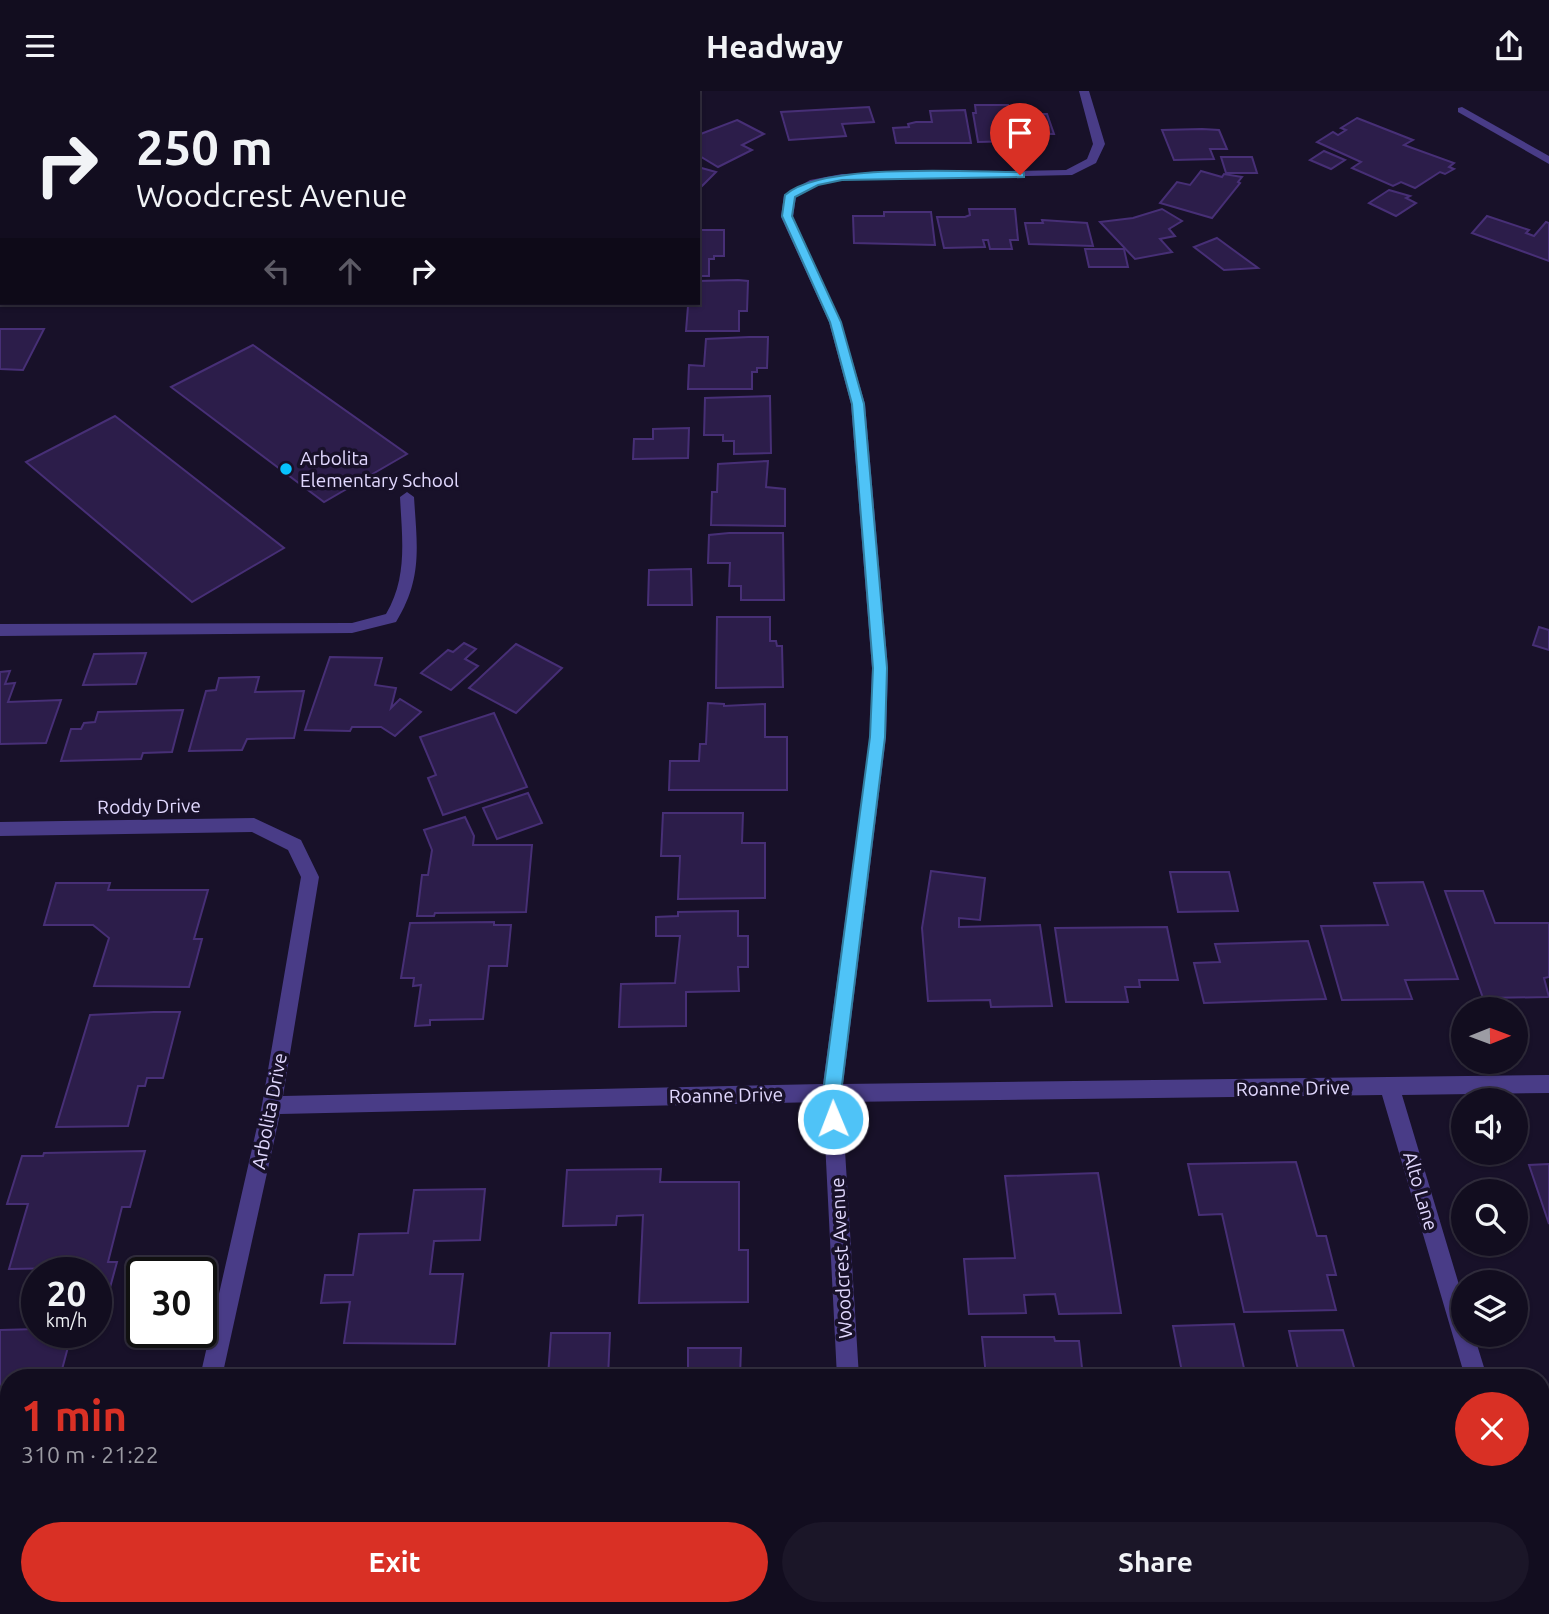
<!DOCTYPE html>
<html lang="en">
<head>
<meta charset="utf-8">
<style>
  body { margin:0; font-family:Ubuntu,sans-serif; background:#1b1628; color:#f1f3f6; height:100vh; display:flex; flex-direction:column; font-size:26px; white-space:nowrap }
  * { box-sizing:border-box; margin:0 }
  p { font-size:23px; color:#9c9ca4 }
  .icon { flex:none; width:38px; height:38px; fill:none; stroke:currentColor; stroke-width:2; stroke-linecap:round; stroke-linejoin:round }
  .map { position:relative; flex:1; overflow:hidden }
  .side { position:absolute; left:0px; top:1278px; width:1550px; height:247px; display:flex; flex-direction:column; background:#120d1f; border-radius:28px 28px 0 0; box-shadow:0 2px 5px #0004,0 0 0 2px #312d3d }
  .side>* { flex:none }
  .hud { position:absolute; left:0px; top:0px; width:700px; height:214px; box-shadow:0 2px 5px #0004,0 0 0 2px #312d3d; background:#120d1f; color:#f1f3f6; overflow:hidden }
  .needle { width:46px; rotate:89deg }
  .buttons { position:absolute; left:1451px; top:906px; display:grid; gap:14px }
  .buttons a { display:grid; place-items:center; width:77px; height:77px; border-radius:50%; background:#120d1f; box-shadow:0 2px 5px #0004,0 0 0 2px #312d3d; font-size:35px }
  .speed { position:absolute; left:21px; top:1166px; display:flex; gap:14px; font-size:35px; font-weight:700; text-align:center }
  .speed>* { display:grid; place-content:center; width:91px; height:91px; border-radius:50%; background:#120d1f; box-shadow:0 2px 5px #0004,0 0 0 2px #312d3d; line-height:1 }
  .speed small { font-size:18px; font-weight:400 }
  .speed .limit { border:4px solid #111; border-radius:10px; background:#fff; color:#111 }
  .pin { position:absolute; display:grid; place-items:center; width:60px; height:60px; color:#fff; margin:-72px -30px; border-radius:50% 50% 50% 0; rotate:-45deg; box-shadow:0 0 7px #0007 }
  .pin .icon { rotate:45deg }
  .me { position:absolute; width:77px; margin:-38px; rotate:359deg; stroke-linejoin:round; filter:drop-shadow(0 0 5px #0008) }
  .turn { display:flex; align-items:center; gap:24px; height:147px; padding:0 21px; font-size:32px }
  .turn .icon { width:91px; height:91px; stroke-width:2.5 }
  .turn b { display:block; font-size:49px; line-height:60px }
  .lanes { display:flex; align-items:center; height:66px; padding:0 21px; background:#0003; justify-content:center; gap:35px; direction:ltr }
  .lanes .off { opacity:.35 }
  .round { display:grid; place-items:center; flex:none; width:74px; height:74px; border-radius:37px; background:#1b1628 }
  .headline { display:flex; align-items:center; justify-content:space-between; height:119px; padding:0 21px }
  h1 { font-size:42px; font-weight:700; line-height:52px; color:#d93025 }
  .primary-button { display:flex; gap:14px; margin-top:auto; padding:14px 21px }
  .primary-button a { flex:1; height:80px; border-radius:42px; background:#d93025; color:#fff; font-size:28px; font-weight:700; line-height:80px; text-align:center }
  .primary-button a+a { background:#1b1628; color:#f1f3f6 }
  header { display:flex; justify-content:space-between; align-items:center; height:91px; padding:0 21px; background:#120d1f; font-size:32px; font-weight:700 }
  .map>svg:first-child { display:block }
  .building { fill:#2c1d4a; stroke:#472f76; stroke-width:2 }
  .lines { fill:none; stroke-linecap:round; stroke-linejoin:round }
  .lane { fill:#493c87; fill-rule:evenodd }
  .street { fill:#493c87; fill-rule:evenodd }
  .route { fill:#4fc3f7; stroke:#337fa1; stroke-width:2 }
  .poi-dot { fill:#07c2fd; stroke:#181129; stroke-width:2.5 }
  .labels { text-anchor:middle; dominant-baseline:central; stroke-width:7; stroke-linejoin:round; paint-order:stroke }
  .poi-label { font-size:19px; fill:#e2d9ff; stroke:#181129; text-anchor:start }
  .street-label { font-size:19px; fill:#e2d9ff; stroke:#181129 }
</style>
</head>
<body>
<header><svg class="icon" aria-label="menu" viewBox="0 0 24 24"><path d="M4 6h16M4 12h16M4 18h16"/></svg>Headway<svg class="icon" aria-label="share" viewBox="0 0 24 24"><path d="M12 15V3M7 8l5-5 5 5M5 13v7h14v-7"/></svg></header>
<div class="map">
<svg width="1549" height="1523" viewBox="0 0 1549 1523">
  <rect width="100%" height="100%" fill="#181129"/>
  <g class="building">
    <polygon points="975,14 1008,14 1010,23 1047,23 1054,43 1021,43 1022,50 978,51 973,22 976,22"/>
    <polygon points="869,16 874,31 842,33 846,45 789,49 781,21"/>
    <polygon points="965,19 971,52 896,52 893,37 909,36 908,33 916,31 932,31 930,20"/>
    <polygon points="1357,27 1413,49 1404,54 1454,72 1449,76 1454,78 1445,83 1440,81 1415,97 1401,91 1393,95 1352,77 1361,71 1317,51 1333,41 1338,44 1346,39 1341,37"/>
    <polygon points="737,29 764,43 742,54 752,59 718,76 698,64 698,44"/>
    <polygon points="1202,38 1219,39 1227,58 1210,58 1214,68 1174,69 1162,39"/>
    <polygon points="1324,60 1345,69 1331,78 1310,69"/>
    <polygon points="1221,66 1252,66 1257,82 1226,82"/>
    <polygon points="698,76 716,81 701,96 698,125"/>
    <polygon points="1201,80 1222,86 1224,83 1242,86 1238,91 1240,92 1212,127 1160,112 1177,91 1190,94"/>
    <polygon points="1389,99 1410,105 1406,107 1416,112 1396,125 1369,112"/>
    <polygon points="969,118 1015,118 1018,149 1010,149 1012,158 990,158 988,149 983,149 985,156 944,157 937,126 965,126 970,124"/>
    <polygon points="1162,118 1182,130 1169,138 1175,145 1160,148 1172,161 1135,168 1100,131 1133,127"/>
    <polygon points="884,121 931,121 935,154 854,152 853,125 884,125"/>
    <polygon points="1487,125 1529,139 1526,142 1534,145 1546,131 1549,132 1549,170 1472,142"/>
    <polygon points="1042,129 1087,132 1093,155 1029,153 1025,132 1043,132"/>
    <polygon points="698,139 724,139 724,165 714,165 714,168 709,168 709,185 698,185"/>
    <polygon points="1217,147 1258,177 1224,179 1194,156"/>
    <polygon points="1085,158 1124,158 1128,176 1089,176"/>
    <polygon points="738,189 748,190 747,220 739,220 739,240 686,240 688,215 662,215 663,212 698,212 698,190"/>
    <polygon points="0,238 44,238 23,279 0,278"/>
    <polygon points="749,246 768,246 767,277 757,277 757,281 752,281 752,298 688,298 689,274 704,275 706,248"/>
    <polygon points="253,254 407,363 324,411 171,296"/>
    <polygon points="770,305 771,362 734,363 734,350 723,350 723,344 704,344 705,307"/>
    <polygon points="115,325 284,457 192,511 26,371"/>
    <polygon points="689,337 688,367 633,368 634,348 653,348 653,338"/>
    <polygon points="768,370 766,396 785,398 785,435 711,434 712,401 717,401 718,373"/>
    <polygon points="729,442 783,442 784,509 741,509 741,495 729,495 730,472 708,472 709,444"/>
    <polygon points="691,478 692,514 648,514 649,479"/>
    <polygon points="717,526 770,526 770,550 776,550 777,555 782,555 783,596 716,597"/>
    <polygon points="1539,536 1549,539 1549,559 1533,554"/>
    <polygon points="464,552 476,558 465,568 478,575 451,599 421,582 448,559 453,561"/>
    <polygon points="516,553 562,577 516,622 469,597"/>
    <polygon points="146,562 136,593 83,594 94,563"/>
    <polygon points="330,566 382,567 375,594 396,597 391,617 400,608 421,621 395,645 381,636 352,636 350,640 305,639"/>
    <polygon points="10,580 5,593 15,592 8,611 61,609 46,652 0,653 0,581"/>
    <polygon points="259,586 255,601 304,600 294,647 247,648 242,659 189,660 206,600 216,599 219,587"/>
    <polygon points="708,612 724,613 724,615 765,613 765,646 787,646 787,699 669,699 670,670 699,670 700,653 706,653"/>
    <polygon points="183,619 172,661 143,662 141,668 61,670 71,638 81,638 84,632 95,631 98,621"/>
    <polygon points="494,622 527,696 443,724 428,687 436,684 420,646"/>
    <polygon points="528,702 542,732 497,748 483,717"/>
    <polygon points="663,722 743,722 742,752 765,752 765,807 678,808 680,765 661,765"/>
    <polygon points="465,726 474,745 473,754 532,754 526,821 435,822 434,825 417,825 422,784 428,784 432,759 424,739"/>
    <polygon points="931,780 985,787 980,829 959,827 959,836 1040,834 1052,915 991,916 990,909 928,910 922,837"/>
    <polygon points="1170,781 1229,781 1238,820 1178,821"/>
    <polygon points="1423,791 1458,888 1405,889 1412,908 1342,909 1321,835 1388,834 1374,792"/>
    <polygon points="56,792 110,792 108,799 208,799 194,848 202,848 189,896 94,895 109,847 93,834 44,834"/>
    <polygon points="1445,800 1483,800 1495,832 1549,832 1549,886 1544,887 1549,906 1483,907"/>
    <polygon points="738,820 738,845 748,845 748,876 738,876 739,900 686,901 686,935 619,936 621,893 675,892 680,845 656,845 656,826 678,825 678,821"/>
    <polygon points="494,831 494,834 511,834 507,875 489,875 483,928 430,929 430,934 415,935 421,894 413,895 414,887 401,887 410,832"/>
    <polygon points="1167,836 1178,889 1139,889 1140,896 1125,896 1128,911 1066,911 1055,837"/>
    <polygon points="1308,850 1326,908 1204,912 1194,872 1220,871 1215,853"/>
    <polygon points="154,921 180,921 163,987 147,987 145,995 138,995 128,1035 56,1036 90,924"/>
    <polygon points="145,1060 130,1116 122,1116 108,1171 117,1171 108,1204 96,1204 96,1181 66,1181 67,1177 9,1178 28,1113 7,1113 22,1065 43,1065 44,1062"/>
    <polygon points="1296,1071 1317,1145 1326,1145 1336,1184 1327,1184 1336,1219 1244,1221 1222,1123 1199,1124 1188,1073"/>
    <polygon points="1549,1073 1549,1133 1529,1074"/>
    <polygon points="661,1078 660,1091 739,1091 739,1159 748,1159 748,1211 639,1212 643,1124 617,1125 616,1134 563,1135 567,1079"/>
    <polygon points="1098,1082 1121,1222 1059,1223 1055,1203 1024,1204 1026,1222 969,1223 964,1168 1015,1167 1005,1085"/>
    <polygon points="485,1098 480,1149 434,1150 430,1183 463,1183 455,1253 344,1252 350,1211 321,1212 325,1184 353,1184 359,1143 408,1142 414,1099"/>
    <polygon points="1234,1233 1246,1286 1183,1286 1173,1235"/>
    <polygon points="37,1238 37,1241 72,1241 60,1286 9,1286 9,1382 0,1382 0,1239"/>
    <polygon points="1343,1239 1356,1283 1365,1282 1366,1286 1284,1286 1299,1283 1289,1240"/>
    <polygon points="551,1242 610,1242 608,1286 548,1286"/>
    <polygon points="982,1246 1054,1246 1055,1250 1079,1250 1083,1286 976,1286 986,1285"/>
    <polygon points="688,1257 741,1257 740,1286 663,1286 688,1284"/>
    <polygon points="0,1408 9,1408 9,1516 26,1516 24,1523 0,1523"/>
    <polygon points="418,1516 483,1516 482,1523 417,1523"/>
    <rect x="608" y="1516" width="118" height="7"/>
    <polygon points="1025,1516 1138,1516 1140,1523 1026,1523"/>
    <polygon points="1284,1516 1393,1516 1395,1523 1285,1523"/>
  </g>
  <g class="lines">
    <g class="lane">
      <rect x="0" y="13" width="2" height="6"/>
      <path d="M 407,401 L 414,406 C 417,455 423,487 396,531 L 352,542 L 0,545 L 0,533 L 352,532 L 386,523 C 408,486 402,447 400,406 Z"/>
    </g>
    <g class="street">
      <polygon points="1079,0 1089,0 1105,53 1096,72 1072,84 842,89 817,94 796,106 793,126 841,231 865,313 888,577 886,646 843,993 1549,984 1549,1002 1402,1004 1463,1207 1463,1244 1474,1244 1487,1286 1465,1286 1382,1004 842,1011 859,1286 837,1286 823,1011 280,1023 222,1286 200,1286 262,1014 301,786 288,759 252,741 0,745 0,731 254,727 301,749 319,786 283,1005 823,993 870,646 872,577 851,313 829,231 781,126 784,104 810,89 842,83 1066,79 1087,68 1093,53"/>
      <polygon points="1462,16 1549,65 1549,73 1458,21 1458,17"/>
      <polygon points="149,1516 173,1516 171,1523 147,1523"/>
      <rect x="850" y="1516" width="24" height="7"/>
    </g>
  </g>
  <path class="route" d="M 1020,81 L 1024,82 L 1024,86 L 842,89 L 818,94 L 795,106 L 792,125 L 841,231 L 864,313 L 887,577 L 885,646 L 841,1002 L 842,1028 L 840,1034 L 833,1036 L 827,1034 L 823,1002 L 870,646 L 873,577 L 852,313 L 830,231 L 782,125 L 785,104 C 822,71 967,81 1020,81 Z"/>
  <circle class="poi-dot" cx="286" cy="378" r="7"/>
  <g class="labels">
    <g class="poi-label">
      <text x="300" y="367">Arbolita<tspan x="300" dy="22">Elementary School</tspan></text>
    </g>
    <g class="street-label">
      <text transform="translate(149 715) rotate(-1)">Roddy Drive</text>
      <text transform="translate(1293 997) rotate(-1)">Roanne Drive</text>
      <text transform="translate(726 1004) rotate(-1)">Roanne Drive</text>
      <text transform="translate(269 1020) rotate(-79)">Arbolita Drive</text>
      <text transform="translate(1421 1100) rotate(74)">Alto Lane</text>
      <text transform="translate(841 1167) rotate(-93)">Woodcrest Avenue</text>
    </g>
  </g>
</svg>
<div class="buttons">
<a><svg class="needle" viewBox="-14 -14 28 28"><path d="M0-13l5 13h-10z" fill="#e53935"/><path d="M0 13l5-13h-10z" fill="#9c9ca4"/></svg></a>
<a><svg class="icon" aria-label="sound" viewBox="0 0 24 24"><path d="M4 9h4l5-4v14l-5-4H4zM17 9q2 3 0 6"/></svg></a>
<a><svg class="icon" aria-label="search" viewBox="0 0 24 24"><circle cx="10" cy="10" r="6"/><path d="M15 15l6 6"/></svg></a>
<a><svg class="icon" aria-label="layers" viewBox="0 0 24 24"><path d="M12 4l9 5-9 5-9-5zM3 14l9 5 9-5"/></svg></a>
</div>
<div class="speed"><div>20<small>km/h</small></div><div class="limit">30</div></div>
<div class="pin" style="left:1020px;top:84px;background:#d93025"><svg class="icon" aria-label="arrive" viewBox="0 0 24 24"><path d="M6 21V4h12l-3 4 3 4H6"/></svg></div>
<svg class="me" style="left:833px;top:1028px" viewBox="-20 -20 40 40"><circle r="17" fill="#4fc3f7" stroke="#fff" stroke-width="3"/><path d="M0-11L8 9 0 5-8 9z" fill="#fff"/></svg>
<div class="hud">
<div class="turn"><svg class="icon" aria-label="right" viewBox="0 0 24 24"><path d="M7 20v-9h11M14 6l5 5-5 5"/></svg><div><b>250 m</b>Woodcrest Avenue</div></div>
<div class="lanes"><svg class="icon off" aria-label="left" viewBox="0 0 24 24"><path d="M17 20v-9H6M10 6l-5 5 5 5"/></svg><svg class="icon off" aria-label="ahead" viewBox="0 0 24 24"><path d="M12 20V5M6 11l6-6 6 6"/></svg><svg class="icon" aria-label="right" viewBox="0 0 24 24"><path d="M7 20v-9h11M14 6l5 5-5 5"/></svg></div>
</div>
<section class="side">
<div class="headline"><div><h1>1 min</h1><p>310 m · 21:22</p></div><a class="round" style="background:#d93025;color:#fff"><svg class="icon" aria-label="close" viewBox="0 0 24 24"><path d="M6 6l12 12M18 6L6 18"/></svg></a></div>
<div class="primary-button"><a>Exit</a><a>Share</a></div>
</section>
</div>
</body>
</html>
